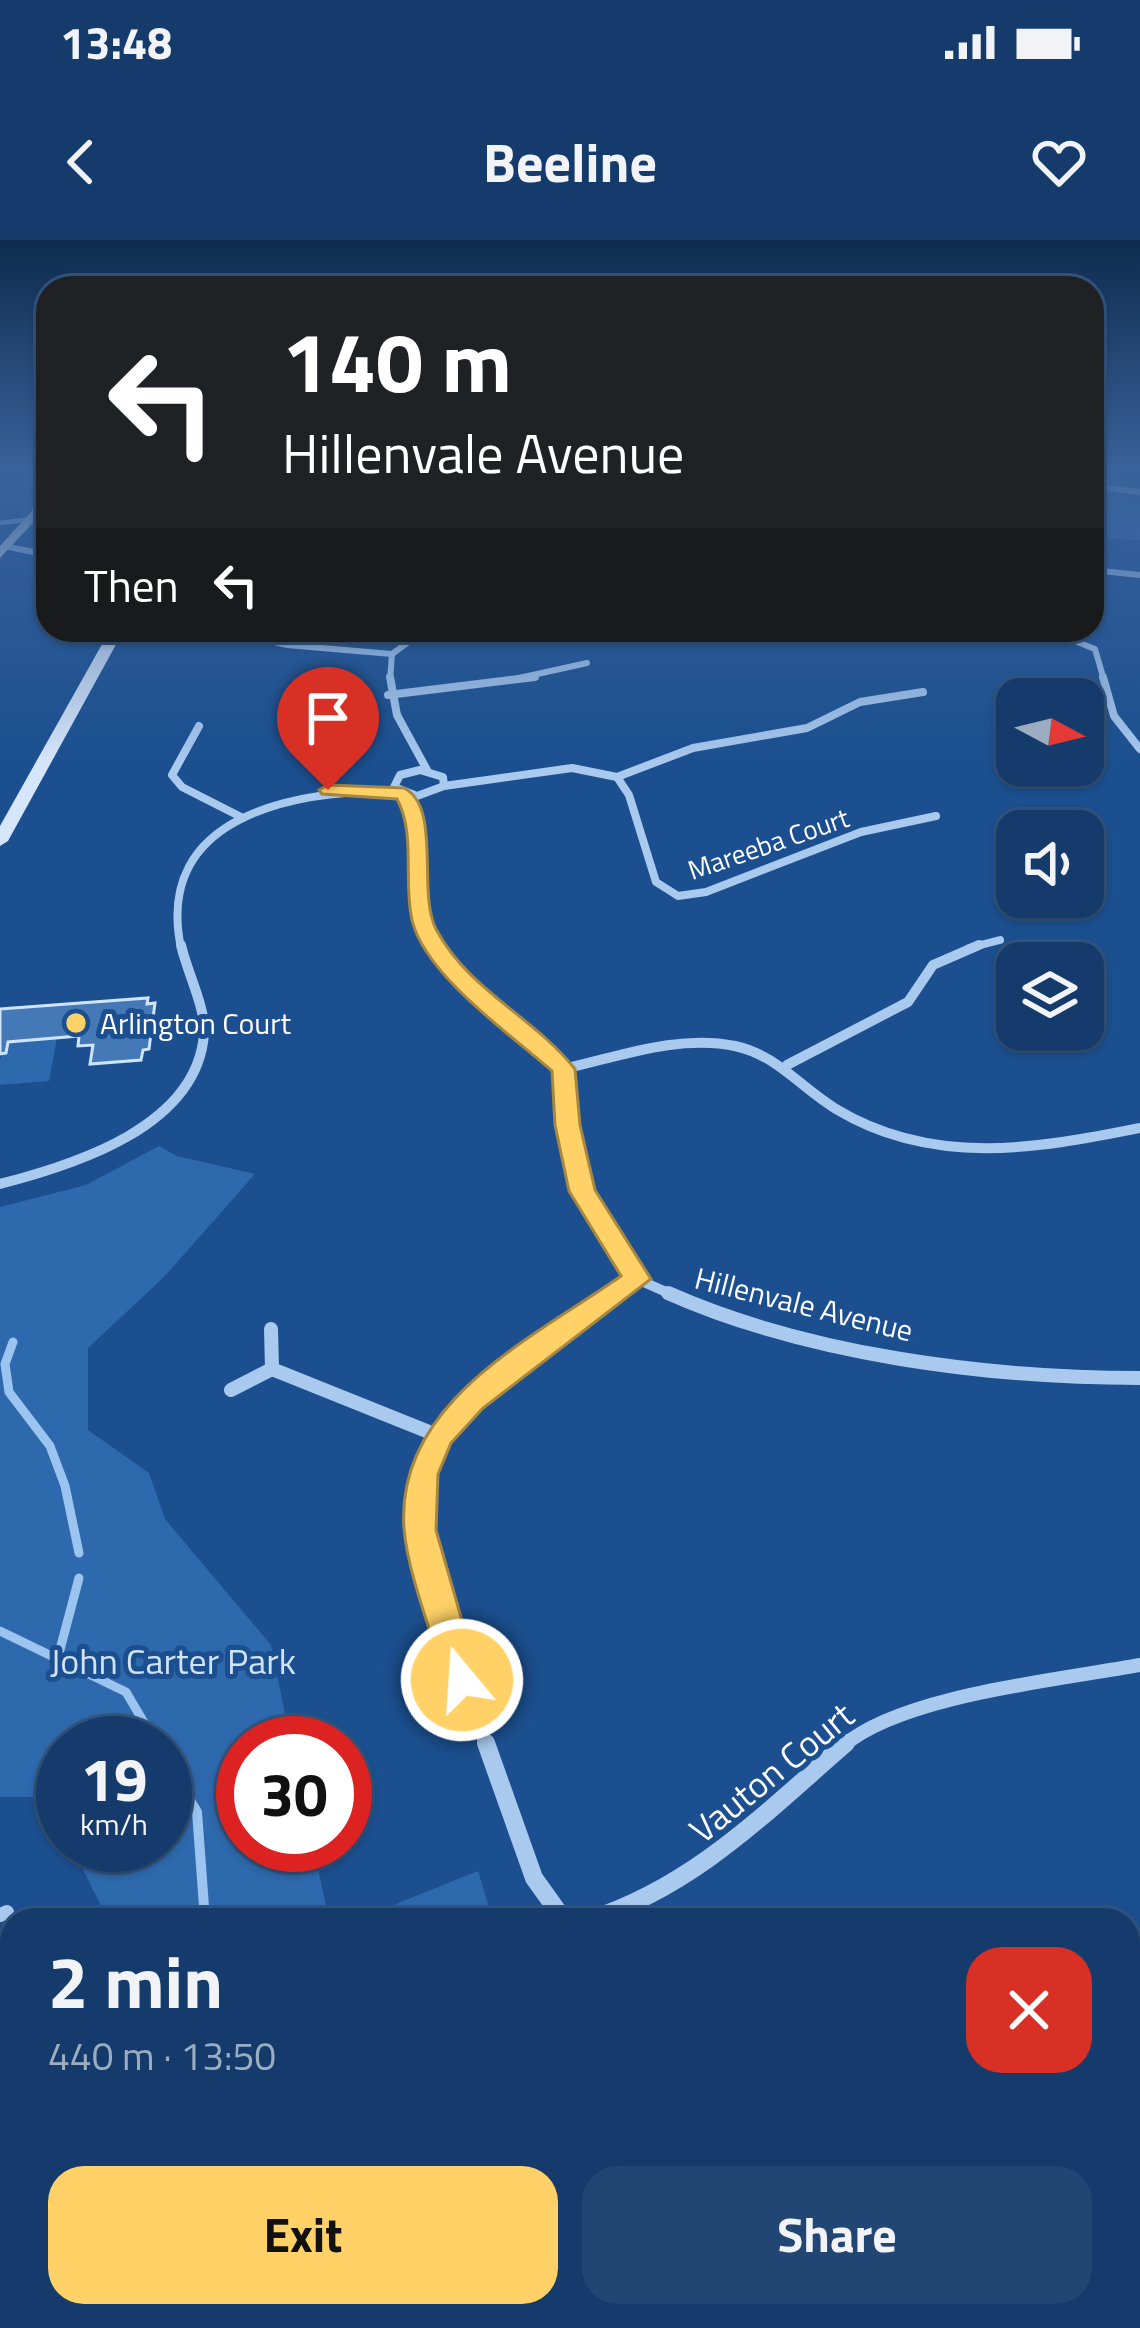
<!DOCTYPE html>
<html lang="en">
<head>
<meta charset="utf-8">
<style>
  body { margin:0; font-family:"Titillium Web",sans-serif; background:#214673; color:#f1f3f6; height:100vh; display:flex; flex-direction:column; font-size:45px; white-space:nowrap }
  * { box-sizing:border-box; margin:0 }
  p { font-size:39px; color:#9dadc1 }
  .icon { flex:none; width:66px; height:66px; fill:none; stroke:currentColor; stroke-width:2; stroke-linecap:round; stroke-linejoin:round }
  .map { position:relative; flex:1; overflow:hidden }
  .side { position:absolute; left:0px; top:1668px; width:1140px; height:420px; display:flex; flex-direction:column; background:#143b6b; border-radius:36px 36px 0 0; box-shadow:0 3px 9px #0004,0 0 0 3px #33557e }
  .side>* { flex:none }
  .guide { position:absolute; left:36px; top:36px; width:1068px; height:366px; border-radius:36px; box-shadow:0 3px 9px #0004,0 0 0 3px #33557e; background:#202124; color:#fff; overflow:hidden }
  .needle { width:78px; rotate:97deg }
  .fabs { position:absolute; left:996px; top:438px; display:grid; gap:24px }
  .fabs a { display:grid; place-items:center; width:108px; height:108px; border-radius:24px; background:#143b6b; box-shadow:0 3px 9px #0004,0 0 0 3px #33557e; font-size:60px }
  .speed { position:absolute; left:36px; top:1476px; display:flex; gap:24px; font-size:60px; font-weight:700; text-align:center }
  .speed>* { display:grid; place-content:center; width:156px; height:156px; border-radius:50%; background:#143b6b; box-shadow:0 3px 9px #0004,0 0 0 3px #33557e; line-height:1 }
  .speed small { font-size:30px; font-weight:400 }
  .speed .limit { border:18px solid #d22; background:#fff; color:#111 }
  .pin { position:absolute; display:grid; place-items:center; width:102px; height:102px; color:#fff; margin:-123px -51px; border-radius:50% 50% 50% 0; rotate:-45deg; box-shadow:0 0 12px #0007 }
  .pin .icon { rotate:45deg }
  .me { position:absolute; width:132px; margin:-66px; rotate:342deg; stroke-linejoin:round; filter:drop-shadow(0 0 9px #0008) }
  .turn { display:flex; align-items:center; gap:42px; height:252px; padding:0 48px; font-size:54px }
  .turn .icon { width:156px; height:156px; stroke-width:2.5 }
  .turn b { display:block; font-size:84px; line-height:102px }
  .then { display:flex; align-items:center; height:114px; padding:0 48px; background:#0003; gap:24px; font-size:45px }
  .round { display:grid; place-items:center; flex:none; width:126px; height:126px; border-radius:36px; background:#214673 }
  .overview { display:flex; align-items:center; justify-content:space-between; height:204px; padding:0 48px }
  h1 { font-size:72px; font-weight:700; line-height:90px }
  .primary-button { display:flex; gap:24px; margin-top:auto; padding:24px 48px }
  .primary-button a { flex:1; height:138px; border-radius:36px; background:#ffd166; color:#111; font-size:48px; font-weight:700; line-height:138px; text-align:center }
  .primary-button a+a { background:#214673; color:#f1f3f6 }
  .status { display:flex; justify-content:space-between; align-items:center; height:84px; padding:0 60px; background:#143b6b; direction:ltr }
  .status svg { height:33px; fill:currentColor }
  header { display:flex; justify-content:space-between; align-items:center; height:156px; padding:0 48px; background:#143b6b; font-size:54px; font-weight:700 }
  .map>svg:first-child { display:block }
  .green { fill:#2e69ad }
  .lines { fill:none; stroke-linecap:round; stroke-linejoin:round }
  .stream-far2 { stroke:#9cc4f0; stroke-width:4.5 }
  .stream-far1 { stroke:#9cc4f0; stroke-width:9 }
  .stream { stroke:#9cc4f0; stroke-width:10 }
  .building { fill:#4478b7; stroke:#cfe3fa; stroke-width:3 }
  .lane { stroke:#a9c9ee; stroke-width:14 }
  .street-far4 { stroke:#a9c9ee; stroke-width:6 }
  .street-far3 { stroke:#a9c9ee; stroke-width:8 }
  .street-far2 { stroke:#a9c9ee; stroke-width:10 }
  .street-far1 { stroke:#a9c9ee; stroke-width:14 }
  .street { stroke:#a9c9ee; stroke-width:18 }
  .secondary { fill:#d6e6fa; fill-rule:evenodd }
  .route { fill:#ffd166; stroke:#a68842; stroke-width:3 }
  .poi-dot { fill:#ffd166; stroke:#1b4f8f; stroke-width:4.5 }
  .labels { text-anchor:middle; dominant-baseline:central; stroke-width:10; stroke-linejoin:round; paint-order:stroke }
  .far-street-label { font-size:27px; fill:#fff; stroke:#1b4f8f }
  .poi-label { font-size:30px; fill:#fff; stroke:#1b4f8f; text-anchor:start }
  .street-label { font-size:30px; fill:#fff; stroke:#1b4f8f }
  .near-park-label { font-size:36px; fill:#cfe3fa; stroke:#1b4f8f }
  .near-street-label { font-size:36px; fill:#fff; stroke:#1b4f8f }
</style>
</head>
<body>
<div class="status"><b>13:48</b><svg viewBox="0 0 49 12"><path d="M0 12V9h3v3zM5 12V6h3v6zM10 12V3h3v9zM15 12V0h3v12zM26 1h20v11H26zM47 4h2v5h-2z"/></svg></div>
<header><svg class="icon" aria-label="back" viewBox="0 0 24 24"><path d="M15 5l-7 7 7 7"/></svg>Beeline<svg class="icon" aria-label="heart" viewBox="0 0 24 24"><path d="M12 20l-8-8c-3-5 5-10 8-4 3-6 11-1 8 4z"/></svg></header>
<div class="map">
<svg width="1140" height="2088" viewBox="0 0 1140 2088">
  <rect width="100%" height="100%" fill="#1b4f8f"/>
  <g class="green">
    <polygon points="1092,255 1140,261 1140,300 1092,298"/>
    <polygon points="57,798 49,841 0,845 0,820 8,802"/>
    <polygon points="159,906 177,916 255,934 164,1037 88,1108 88,1190 149,1233 165,1279 271,1405 291,1503 243,1503 243,1605 313,1605 329,1680 94,1680 100,1664 71,1605 165,1605 165,1503 63,1503 63,1589 47,1557 0,1557 0,967 86,945"/>
    <polygon points="478,1631 493,1680 356,1680"/>
    <polygon points="2,1745 12,1745 12,2076 316,2076 310,2088 0,2088"/>
  </g>
  <g class="lines">
    <polyline class="stream-far2" points="0,283 48,277"/>
    <g class="stream-far1">
      <polyline points="13,1102 5,1124 9,1152 50,1206 65,1246 79,1313"/>
      <polyline points="0,1391 126,1452 156,1503"/>
      <polyline points="58,1417 79,1338"/>
    </g>
    <g class="stream">
      <polyline points="165,1519 197,1572 205,1680"/>
      <polyline points="128,2088 131,2076"/>
    </g>
  </g>
  <polygon class="building" points="148,758 147,764 155,763 149,809 143,810 141,820 90,824 93,805 78,806 79,796 8,802 6,813 0,814 0,769"/>
  <g class="lines">
    <polyline class="lane" points="0,1675 7,1672"/>
    <g class="street-far4">
      <polyline points="9,307 48,315"/>
      <polyline points="1092,330 1140,335"/>
      <polyline points="992,390 1070,399 1095,409 1104,440"/>
      <polyline points="228,391 287,405 392,414"/>
      <polyline points="390,440 392,414 425,390"/>
      <polyline points="510,440 587,423"/>
    </g>
    <g class="street-far3">
      <polyline points="390,437 397,475 427,530"/>
      <polyline points="1103,437 1114,476 1140,509"/>
      <polyline points="388,455 535,437"/>
      <polyline points="199,486 172,535 182,547 243,578"/>
      <polygon points="420,530 443,537 444,546 417,556 394,547 400,535"/>
      <polyline points="617,537 693,508 807,488 860,462 923,452"/>
      <polyline points="444,546 572,528 617,537 629,555 656,642 678,656 706,652 861,592 936,576"/>
      <path d="M 404,554 C 424,603 405,664 436,708"/>
      <path d="M 181,708 C 153,574 297,550 398,551"/>
      <polyline points="969,708 1000,700"/>
    </g>
    <g class="street-far2">
      <polyline points="434,705 483,760 563,829 567,885 582,951 637,1039 675,1056"/>
      <polyline points="787,825 908,762 933,725 979,705"/>
      <path d="M 563,829 C 618,817 678,794 735,806 C 777,815 801,848 836,869 C 932,927 1036,909 1140,888"/>
      <path d="M 0,944 C 74,925 197,887 204,794 C 206,768 187,732 181,705"/>
      <polyline points="614,1056 637,1039"/>
    </g>
    <g class="street-far1">
      <path d="M 668,1053 C 808,1115 987,1138 1140,1138"/>
      <polyline points="272,1129 439,1196"/>
      <polyline points="231,1150 272,1129 271,1089"/>
      <path d="M 487,1506 C 458,1426 387,1276 439,1197 C 471,1147 569,1089 618,1053"/>
      <path d="M 843,1506 C 902,1455 1060,1440 1140,1425"/>
    </g>
    <g class="street">
      <polyline points="486,1503 534,1638 564,1680"/>
      <path d="M 589,1680 C 694,1646 764,1574 846,1503"/>
      <polyline points="1128,1977 1140,1969"/>
      <polyline points="592,2078 646,2088"/>
      <polyline points="957,2088 976,2076"/>
    </g>
    <g class="secondary">
      <polygon points="1092,243 1140,249 1140,255 1092,249"/>
      <polygon points="48,244 42,273 0,318 0,306 31,272 42,245"/>
      <polygon points="110,390 124,390 8,601 0,606 0,586"/>
    </g>
  </g>
  <linearGradient id="sky" x2="0" y2="1"><stop stop-color="#0f2b4f"/><stop offset="0.44" stop-color="#39639b"/><stop offset="1" stop-color="#39639b" stop-opacity="0"/></linearGradient>
  <rect width="1140" height="524" fill="url(#sky)"/>
  <path class="route" d="M 328,545 L 404,548 C 442,567 417,652 436,689 C 468,750 534,777 575,829 L 580,885 L 595,950 L 651,1039 L 483,1168 L 451,1203 L 438,1234 L 436,1290 L 479,1440 L 474,1451 L 462,1456 L 450,1451 L 445,1440 C 433,1397 407,1331 404,1288 C 395,1162 533,1098 621,1036 L 569,951 L 555,885 L 552,831 C 510,794 425,735 412,680 C 403,640 416,594 397,559 L 322,554 L 319,550 Z"/>
  <circle class="poi-dot" cx="76" cy="783" r="12"/>
  <g class="labels">
    <g class="far-street-label">
      <text transform="translate(768 603) rotate(-19)">Mareeba Court</text>
    </g>
    <g class="poi-label">
      <text x="100" y="783">Arlington Court</text>
    </g>
    <g class="street-label">
      <text transform="translate(804 1064) rotate(14)">Hillenvale Avenue</text>
    </g>
    <g class="near-park-label">
      <text x="173" y="1420">John Carter Park</text>
    </g>
    <g class="near-street-label">
      <text transform="translate(771 1532) rotate(-39)">Vauton Court</text>
    </g>
  </g>
</svg>
<div class="fabs">
<a><svg class="needle" viewBox="-14 -14 28 28"><path d="M0-13l5 13h-10z" fill="#e53935"/><path d="M0 13l5-13h-10z" fill="#9dadc1"/></svg></a>
<a><svg class="icon" aria-label="sound" viewBox="0 0 24 24"><path d="M4 9h4l5-4v14l-5-4H4zM17 9q2 3 0 6"/></svg></a>
<a><svg class="icon" aria-label="layers" viewBox="0 0 24 24"><path d="M12 4l9 5-9 5-9-5zM3 14l9 5 9-5"/></svg></a>
</div>
<div class="speed"><div>19<small>km/h</small></div><div class="limit">30</div></div>
<div class="pin" style="left:328px;top:550px;background:#d93025"><svg class="icon" aria-label="arrive" viewBox="0 0 24 24"><path d="M6 21V4h12l-3 4 3 4H6"/></svg></div>
<svg class="me" style="left:462px;top:1440px" viewBox="-20 -20 40 40"><circle r="17" fill="#ffd166" stroke="#fff" stroke-width="3"/><path d="M0-11L8 9 0 5-8 9z" fill="#fff"/></svg>
<div class="guide">
<div class="turn"><svg class="icon" aria-label="left" viewBox="0 0 24 24"><path d="M17 20v-9H6M10 6l-5 5 5 5"/></svg><div><b>140 m</b>Hillenvale Avenue</div></div>
<div class="then">Then<svg class="icon" aria-label="left" viewBox="0 0 24 24"><path d="M17 20v-9H6M10 6l-5 5 5 5"/></svg></div>
</div>
<section class="side">
<div class="overview"><div><h1>2 min</h1><p>440 m · 13:50</p></div><a class="round" style="background:#d93025;color:#fff"><svg class="icon" aria-label="close" viewBox="0 0 24 24"><path d="M6 6l12 12M18 6L6 18"/></svg></a></div>
<div class="primary-button"><a>Exit</a><a>Share</a></div>
</section>
</div>
</body>
</html>
